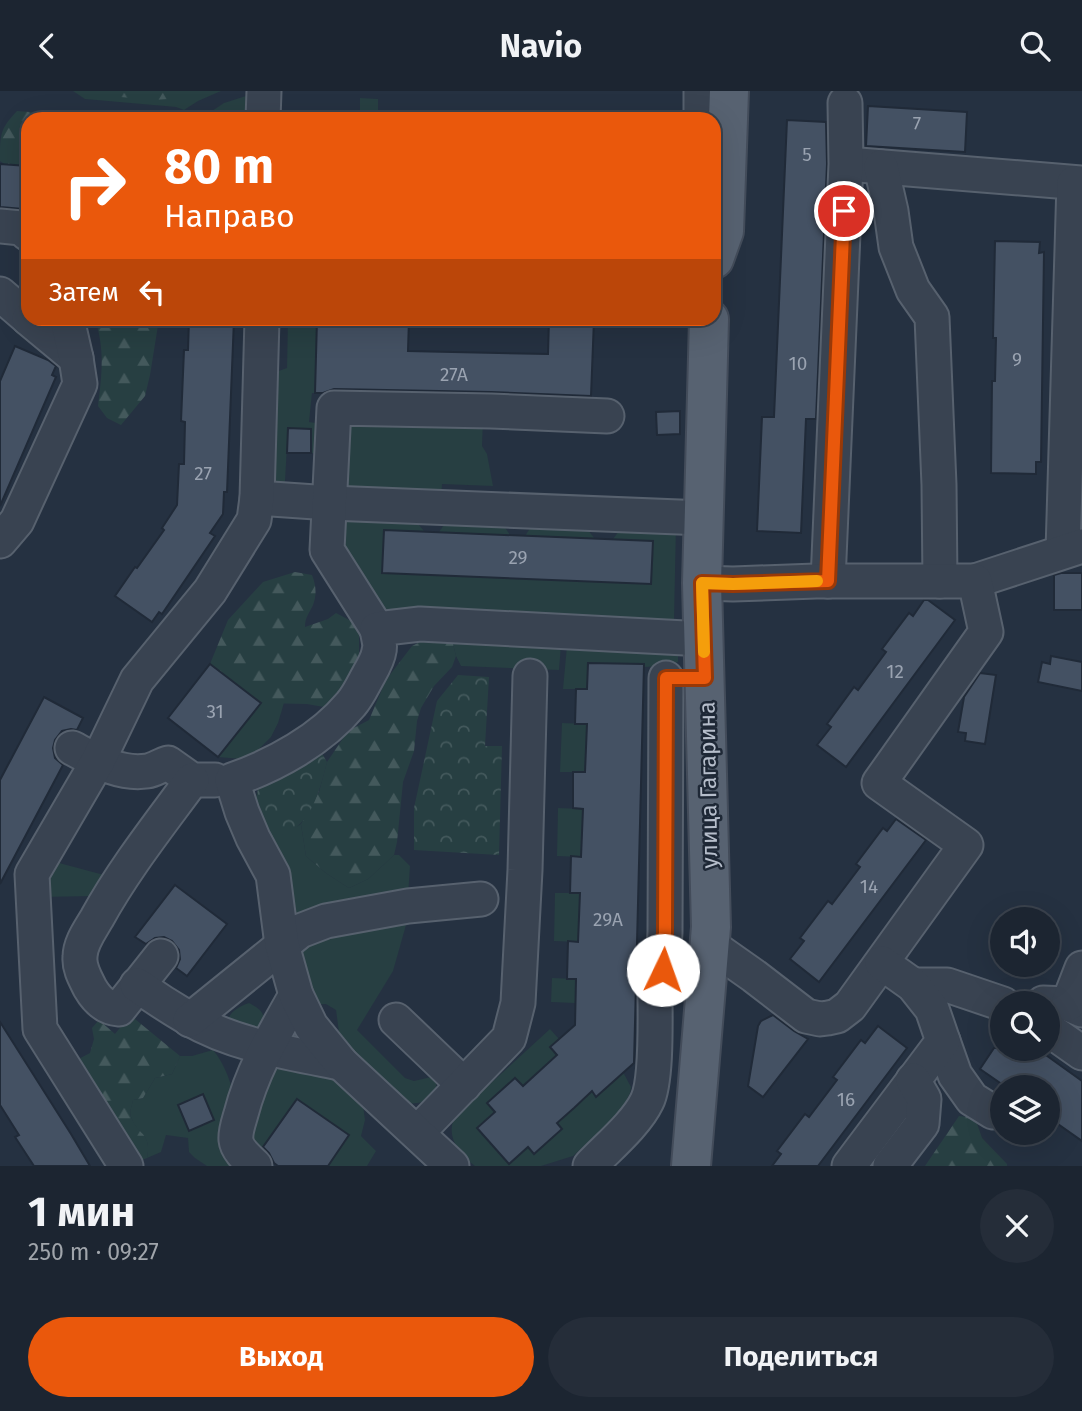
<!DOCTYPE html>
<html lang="ru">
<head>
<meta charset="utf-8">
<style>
  body { margin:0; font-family:"Fira Sans",sans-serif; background:#252d39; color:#f1f3f6; height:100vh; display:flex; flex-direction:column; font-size:26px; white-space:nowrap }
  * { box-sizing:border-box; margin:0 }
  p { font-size:23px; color:#a0a5ab }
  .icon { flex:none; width:38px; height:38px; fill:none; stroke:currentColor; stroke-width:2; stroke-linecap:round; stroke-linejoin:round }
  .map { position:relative; height:1075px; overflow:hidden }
  .drawer { display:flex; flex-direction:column; background:#1c2531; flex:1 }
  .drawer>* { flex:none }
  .banner { position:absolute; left:21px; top:21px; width:700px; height:214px; border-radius:21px; box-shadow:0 7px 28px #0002,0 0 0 2px #3a424d; background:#ea580c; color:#fff; overflow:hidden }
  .fabs { position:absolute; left:990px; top:816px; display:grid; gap:14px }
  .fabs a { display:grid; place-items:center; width:70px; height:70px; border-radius:50%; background:#1c2531; box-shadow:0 7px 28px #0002,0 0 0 2px #3a424d; font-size:35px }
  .pin { position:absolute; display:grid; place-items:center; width:60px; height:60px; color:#fff; margin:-30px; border:4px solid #fff; border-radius:50%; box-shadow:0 2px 7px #0007 }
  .me { position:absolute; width:77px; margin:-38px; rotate:3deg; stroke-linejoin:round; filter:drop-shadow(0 0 5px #0008) }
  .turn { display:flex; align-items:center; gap:24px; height:147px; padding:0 28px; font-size:32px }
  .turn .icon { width:91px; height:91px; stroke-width:2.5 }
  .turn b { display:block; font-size:49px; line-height:60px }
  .then { display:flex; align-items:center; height:66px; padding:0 28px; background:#0003; gap:14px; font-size:26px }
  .round { display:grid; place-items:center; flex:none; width:74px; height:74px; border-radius:37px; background:#252d39 }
  .head { display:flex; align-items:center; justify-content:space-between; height:119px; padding:0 28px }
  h1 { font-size:42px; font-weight:700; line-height:52px }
  .primary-button { display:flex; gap:14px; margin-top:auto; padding:14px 28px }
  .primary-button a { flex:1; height:80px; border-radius:42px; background:#ea580c; color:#fff; font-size:28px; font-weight:700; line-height:80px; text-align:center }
  .primary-button a+a { background:#252d39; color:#f1f3f6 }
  header { display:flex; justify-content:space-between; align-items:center; height:91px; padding:0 28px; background:#1c2531; font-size:32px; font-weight:700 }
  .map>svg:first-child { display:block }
  .grass { fill:#273f42 }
  .forest { fill:url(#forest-firs) }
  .park { fill:url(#park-crowns) }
  .building { fill:#445163; stroke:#202a38; stroke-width:2 }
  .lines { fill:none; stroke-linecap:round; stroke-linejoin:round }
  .minor-casing { stroke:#57616e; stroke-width:37 }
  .major-casing { stroke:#434c5a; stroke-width:42 }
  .minor { stroke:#394351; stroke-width:33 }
  .major { stroke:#576271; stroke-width:38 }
  .route-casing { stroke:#983908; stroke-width:18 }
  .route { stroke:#ea580c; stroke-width:12 }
  .slow { stroke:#f59e0b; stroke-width:12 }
  .labels { text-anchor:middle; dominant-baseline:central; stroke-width:5; stroke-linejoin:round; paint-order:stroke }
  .number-label { font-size:19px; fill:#9aa3b1 }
  .street-label { font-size:23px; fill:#b6becb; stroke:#1e2836 }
</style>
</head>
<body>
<header><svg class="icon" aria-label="back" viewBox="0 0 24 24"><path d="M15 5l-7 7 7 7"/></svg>Navio<svg class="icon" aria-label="search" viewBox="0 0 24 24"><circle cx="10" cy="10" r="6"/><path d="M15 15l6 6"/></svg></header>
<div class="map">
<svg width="1082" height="1075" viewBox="0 0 1082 1075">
  <defs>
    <pattern id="forest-firs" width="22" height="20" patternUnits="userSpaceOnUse" patternTransform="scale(1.75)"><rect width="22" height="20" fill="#273f42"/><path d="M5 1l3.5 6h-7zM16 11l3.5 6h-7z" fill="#44595c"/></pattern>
    <pattern id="park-crowns" width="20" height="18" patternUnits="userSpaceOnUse" patternTransform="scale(1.75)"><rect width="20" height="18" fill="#273f42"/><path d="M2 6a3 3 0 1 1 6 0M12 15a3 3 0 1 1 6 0" fill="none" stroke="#44595c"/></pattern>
  </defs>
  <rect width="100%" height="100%" fill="#253141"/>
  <g class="grass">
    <polygon points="73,0 221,0 198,10 184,19 176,16 85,8"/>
    <polygon points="246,5 246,28 200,28 224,12"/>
    <polygon points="360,7 378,8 378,27 360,26"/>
    <polygon points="288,228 317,228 315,302 312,302 309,331 323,333 322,363 311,362 311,338 288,337 285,390 282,394 268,396 273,282 287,277"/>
    <polygon points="483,328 482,355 487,363 493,395 442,393 441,411 344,396 346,330"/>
    <polygon points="409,422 424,440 384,439 383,482 651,493 653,450 613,448 625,432 676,434 674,529 661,534 394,522 382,519 337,446 343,425"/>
    <polygon points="451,424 498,426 510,444 439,441"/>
    <polygon points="536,428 581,430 595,448 525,445"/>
    <polygon points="452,549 561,554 559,579 461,575 456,565"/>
    <polygon points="567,555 678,562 678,571 661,575 644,576 644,573 588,572 587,598 563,598"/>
    <polygon points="261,612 284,612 278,632 271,646 257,660 242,668 218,666"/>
    <polygon points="562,632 587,633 585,681 560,681"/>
    <polygon points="558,717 583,718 581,766 557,765"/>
    <polygon points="301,733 306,765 326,782 349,797 368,788 394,764 399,764 410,775 408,806 292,828 260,744 281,744"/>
    <polygon points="48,769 104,784 96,805 38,806"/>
    <polygon points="555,802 580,802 578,851 554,850"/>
    <path d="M 408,827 L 393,880 L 357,939 L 405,987 L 414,990 L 435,985 C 441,1009 425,1012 405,1013 L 341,956 L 336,919 L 326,913 L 308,914 L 295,860 L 325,840 Z"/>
    <polygon points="552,887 576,888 575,912 551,911"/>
    <path d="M 249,912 C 263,919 267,925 262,940 L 227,930 C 231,920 238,916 249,912 Z"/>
    <path d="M 550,938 L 559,948 L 557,964 L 477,1037 L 510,1073 L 528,1056 L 534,1063 L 561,1038 L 557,1032 L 592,1000 L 596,1005 L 623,981 L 631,996 L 630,1002 L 620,1022 L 573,1065 L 541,1075 L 475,1075 C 459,1062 445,1046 455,1025 Z"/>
    <path d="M 213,959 C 238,989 239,1038 243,1075 L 207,1075 L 195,1067 L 189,1061 L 188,1047 L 166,1044 L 161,1061 L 147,1067 C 152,1041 137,1045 131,1026 C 129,1021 132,1014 133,1009 L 143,1007 L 155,987 L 172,983 L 180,965 L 192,965 Z"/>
    <polygon points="270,972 316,973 362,1007 365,1029 361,1045 376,1060 367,1075 328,1075 349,1044 297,1008 259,1062 246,1053"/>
  </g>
  <g class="forest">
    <polygon points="99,0 177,0 168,8 152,9 100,4"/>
    <path d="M 17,20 L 121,28 L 28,28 L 28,75 L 6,74 L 0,70 C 0,43 0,38 17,20 Z"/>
    <path d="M 95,228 L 159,228 L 150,284 L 145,305 L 121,334 L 107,327 L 98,315 C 102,284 105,258 95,228 Z"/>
    <path d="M 295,481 L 312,484 C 316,494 317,504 313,514 C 309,523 305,526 305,536 L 328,528 L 336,522 L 353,531 L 359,544 L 359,569 L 337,608 L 324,616 L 307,613 L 261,612 L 210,573 L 228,529 L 263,491 Z"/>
    <polygon points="426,548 452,549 456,565 452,576 434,595 421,617 417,630 414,660 403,691 397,751 394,764 368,788 349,797 326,782 306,765 301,733 319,701 327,671 348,640 369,629 386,589 412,555"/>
    <path d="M 130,924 L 180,965 L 172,983 L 155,987 L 143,1007 L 133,1009 C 132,1015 129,1021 131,1026 C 138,1045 152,1041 147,1067 L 131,1073 L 73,971 L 90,962 L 94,948 L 92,937 L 99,929 L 115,943 Z"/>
    <polygon points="959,1025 975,1027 982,1047 1007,1073 1007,1075 925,1075"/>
  </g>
  <g class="park">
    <polygon points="458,584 489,586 485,655 502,655 499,764 414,759 414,717 437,610"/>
    <path d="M 317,654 L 327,671 C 320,698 312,734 282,744 C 276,746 267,744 260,744 L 255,712 L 258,698 L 264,686 Z"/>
  </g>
  <g class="building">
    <polygon points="868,15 967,21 965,61 866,55"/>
    <polygon points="787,29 826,31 827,73 816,328 806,328 801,442 757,440 762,326 774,326"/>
    <polygon points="0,73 28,75 28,120 23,118 0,116"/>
    <polygon points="995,150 1040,151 1039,162 1044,161 1041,371 1036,371 1036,383 991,382 992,290 995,290 996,247 993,247"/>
    <polygon points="189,228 234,228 227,401 224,401 223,423 210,442 215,445 162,523 159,521 152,531 115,505 135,476 137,477 164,439 162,437 177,414 179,373 184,373 185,331 181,330 184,259 188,259"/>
    <polygon points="317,228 409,228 408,260 548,263 549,228 594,228 591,305 491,301 334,298 323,302 315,302"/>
    <polygon points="15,255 48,269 56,275 52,284 56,286 0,415 0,290"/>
    <polygon points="680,320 680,343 657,344 656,321"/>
    <polygon points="288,337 311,338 311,362 287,362"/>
    <polygon points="384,439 653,450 651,493 382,482"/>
    <polygon points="1061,482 1082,482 1082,519 1054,519 1054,484"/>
    <polygon points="924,509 928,509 955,529 846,676 817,654 831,636 827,633 854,596 858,599 886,561 882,558 909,522 913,525"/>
    <polygon points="1051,565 1082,571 1082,600 1038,591 1042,571 1050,573"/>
    <polygon points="588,572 644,573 634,972 596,1006 592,1000 574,1017 557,1032 562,1038 534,1063 528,1056 509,1073 477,1037 495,1021 487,1012 515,987 523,995 557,964 550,956 575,934 576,888 567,888 568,850 578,851 580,802 570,802 571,765 581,766 583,718 573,717 573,681 585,681 587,633 575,633 576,598 587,598"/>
    <polygon points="210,573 261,612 218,666 168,627"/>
    <polygon points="980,582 996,584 985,653 965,650 966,642 958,641 964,606"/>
    <polygon points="44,606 83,627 77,639 71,638 62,640 55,649 53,657 55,667 63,674 0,793 0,689"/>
    <polygon points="896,728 926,749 819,891 790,868 804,850 800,847 828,810 832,813 860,776 856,773 883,737 887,740"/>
    <polygon points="175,794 227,833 187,885 176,877 180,868 179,859 172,850 164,846 155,847 146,853 135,846"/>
    <polygon points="773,924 794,940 808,948 763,1006 748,995 758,935 761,930"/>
    <polygon points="0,931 71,1043 90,1075 34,1075 15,1046 19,1044 0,1014"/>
    <polygon points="878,935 907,957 818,1075 772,1075 781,1063 777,1060 805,1023 809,1026 837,989 833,986 861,949 865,952"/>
    <polygon points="994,957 1036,957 1082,990 1082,1050 1048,1026 1048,996 1006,996 980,978"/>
    <polygon points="203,1003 214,1029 189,1040 178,1014"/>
    <polygon points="297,1008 349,1044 328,1075 278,1075 274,1072 269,1062 263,1056"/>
  </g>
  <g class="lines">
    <g class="minor-casing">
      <g id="minor">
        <polyline points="263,28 264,0"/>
        <polyline points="701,28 701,0"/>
        <polyline points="859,74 1082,92"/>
        <polyline points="881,76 891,120 896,156 913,199 932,226 939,394 940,490"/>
        <polyline points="0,135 21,137 28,143"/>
        <polyline points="0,203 28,227"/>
        <polyline points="29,228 76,267"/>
        <polyline points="257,407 330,412 704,427"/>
        <polyline points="0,450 17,430 80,293 76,267 67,228"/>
        <polyline points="1063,460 1074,92"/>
        <polyline points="828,490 846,73 845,12"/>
        <polyline points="975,490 1082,455"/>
        <polyline points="702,492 733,493 816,490 975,490 986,541 879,692 966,754 850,915 837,925 828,927 820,928 806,925 754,885 710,854"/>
        <polyline points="377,538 327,459 334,317 491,320 607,325"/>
        <path d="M 72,657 C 95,669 119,684 147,680 C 154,679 161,674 168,672 L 192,689 L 215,689"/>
        <path d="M 161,865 L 119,918 C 105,917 97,909 90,897 C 85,887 79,877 80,866 C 80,852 90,839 97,827 C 124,778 159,734 192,689"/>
        <path d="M 137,894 C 154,906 171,917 188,927 C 234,954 289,962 341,972"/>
        <polyline points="913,894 947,894 1003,913"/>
        <polyline points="662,898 665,841 666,587"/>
        <polyline points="1043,912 1068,913 1082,919"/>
        <polyline points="1068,913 1082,877"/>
        <polyline points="190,929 300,840 326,830 408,815 481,808"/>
        <polyline points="396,929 464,994"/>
        <polyline points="1048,938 1082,962"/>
        <polyline points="943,950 955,984 972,1008 993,1021"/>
        <polyline points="417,1042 509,947 518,912 525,779 530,585"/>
        <polyline points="126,1075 40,938 32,783 98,670 137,589 210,500 254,429 257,407 262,228"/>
        <path d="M 255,1075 C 249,1069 237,1059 236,1049 C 235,1041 239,1030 241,1023 C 252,980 274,943 296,904"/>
        <path d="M 452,1075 L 341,972 L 311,935 L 296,904 L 282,854 L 273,784 L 253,747 L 242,721 L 232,689 C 275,674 321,649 351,613 C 358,605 363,594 368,585 C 372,578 378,568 379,560 C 381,554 378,545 377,538 L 420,533 L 704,548"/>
        <path d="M 590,1075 C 608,1056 636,1033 647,1010 C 657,990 655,927 655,903"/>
        <polyline points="849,1075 943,950 932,918 913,894 882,872"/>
        <polyline points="890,1075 922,1033 924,1008 913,989"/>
      </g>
    </g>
    <g class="major-casing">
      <g id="major">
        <polyline points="714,168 724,140 729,0"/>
        <polyline points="691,1075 711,836 702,492 709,228"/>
      </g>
    </g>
    <use href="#minor" class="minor"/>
    <use href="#major" class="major"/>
  </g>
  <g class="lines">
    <g class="route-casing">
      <polyline id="route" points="663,879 665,841 666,587 705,587 702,492 733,493 828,490 844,120"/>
    </g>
    <use href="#route" class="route"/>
    <polyline class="slow" points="704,561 702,492 733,493 817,490"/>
  </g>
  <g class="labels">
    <g class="number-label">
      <text x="917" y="32">7</text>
      <text x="807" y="63">5</text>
      <text x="1017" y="268">9</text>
      <text x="798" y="272">10</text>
      <text x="454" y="283">27А</text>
      <text x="203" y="382">27</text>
      <text x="518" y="466">29</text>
      <text x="895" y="580">12</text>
      <text x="215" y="620">31</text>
      <text x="869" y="795">14</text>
      <text x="608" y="828">29А</text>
      <text x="846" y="1008">16</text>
    </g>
    <g class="street-label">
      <text transform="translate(708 694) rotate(-91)">улица Гагарина</text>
    </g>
  </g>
</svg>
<div class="fabs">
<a><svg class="icon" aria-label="sound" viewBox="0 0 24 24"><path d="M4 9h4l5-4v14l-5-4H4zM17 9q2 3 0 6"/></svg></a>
<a><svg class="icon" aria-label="search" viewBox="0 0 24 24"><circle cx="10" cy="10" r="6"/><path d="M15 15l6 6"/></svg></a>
<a><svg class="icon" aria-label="layers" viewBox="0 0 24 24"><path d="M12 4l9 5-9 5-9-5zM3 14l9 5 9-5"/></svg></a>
</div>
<div class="pin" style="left:844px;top:120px;background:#d93025"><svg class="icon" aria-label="arrive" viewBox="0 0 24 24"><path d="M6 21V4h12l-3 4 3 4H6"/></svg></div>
<svg class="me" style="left:663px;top:879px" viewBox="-20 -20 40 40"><circle r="19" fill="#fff"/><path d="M0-13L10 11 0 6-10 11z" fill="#ea580c"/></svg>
<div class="banner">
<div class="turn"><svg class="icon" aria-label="right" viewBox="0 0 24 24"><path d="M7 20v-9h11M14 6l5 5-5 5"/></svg><div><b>80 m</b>Направо</div></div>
<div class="then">Затем<svg class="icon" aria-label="left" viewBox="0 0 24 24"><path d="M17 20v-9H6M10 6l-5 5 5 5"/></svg></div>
</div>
</div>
<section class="drawer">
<div class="head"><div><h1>1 мин</h1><p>250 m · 09:27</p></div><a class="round"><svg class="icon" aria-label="close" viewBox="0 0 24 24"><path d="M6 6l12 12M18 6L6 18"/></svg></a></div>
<div class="primary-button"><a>Выход</a><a>Поделиться</a></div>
</section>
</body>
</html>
